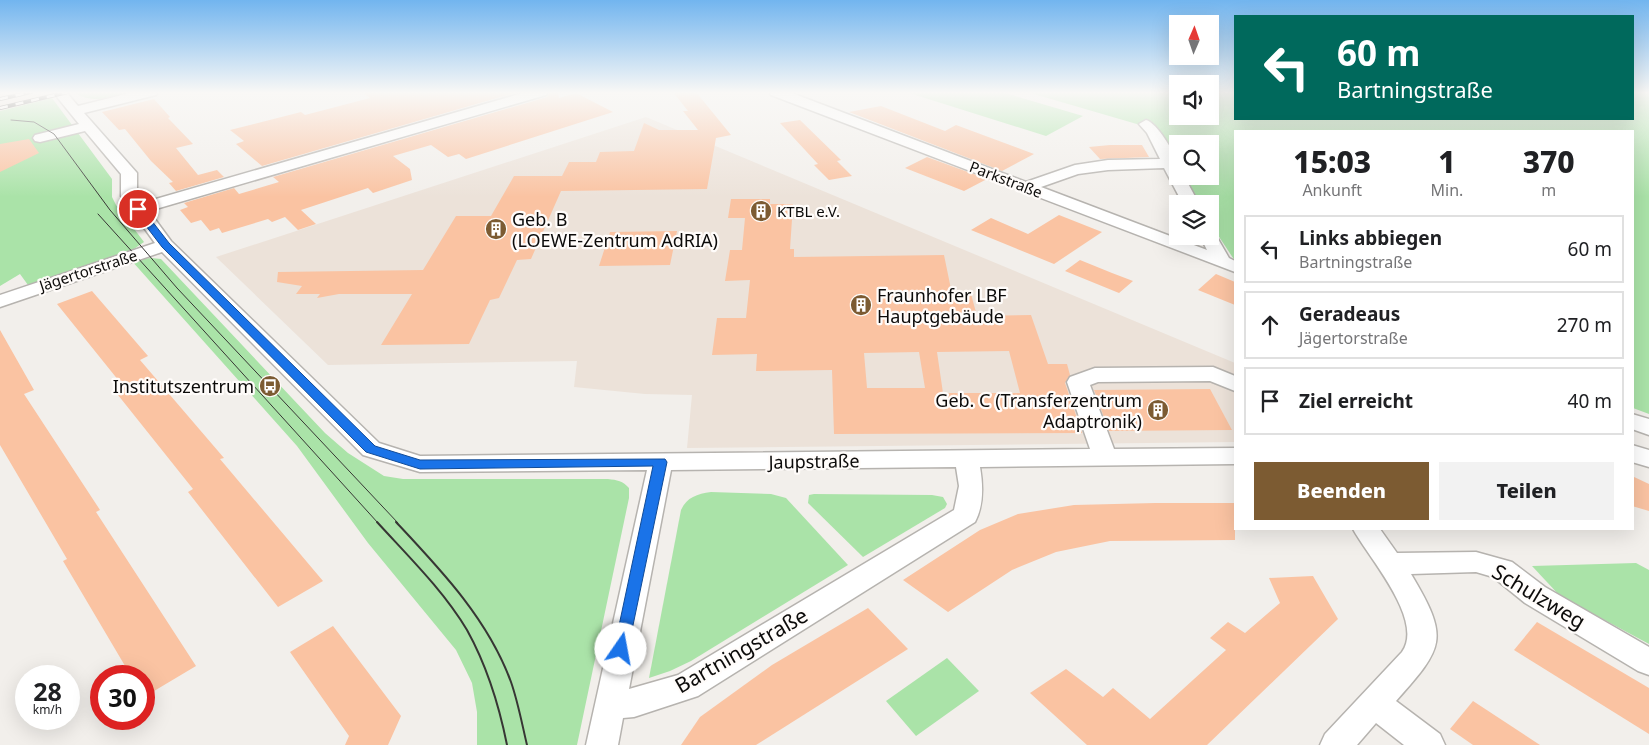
<!DOCTYPE html>
<html lang="de">
<head>
<meta charset="utf-8">
<style>
  body { margin:0; font-family:"Noto Sans",sans-serif; background:#f2f2f2; color:#202124; height:100vh; display:flex; flex-direction:column; font-size:19px; white-space:nowrap }
  * { box-sizing:border-box; margin:0 }
  p { font-size:16px; color:#757577 }
  .icon { flex:none; width:28px; height:28px; fill:none; stroke:currentColor; stroke-width:2; stroke-linecap:round; stroke-linejoin:round }
  .map { position:relative; flex:1; overflow:hidden }
  .details { position:absolute; left:1234px; top:130px; width:400px; height:400px; display:flex; flex-direction:column; background:#fff; border-radius:0px; box-shadow:0 5px 20px #0002 }
  .details>* { flex:none }
  .top-card { position:absolute; left:1234px; top:15px; width:400px; height:105px; border-radius:0px; box-shadow:0 5px 20px #0002; background:#00695c; color:#fff; overflow:hidden }
  .needle { width:32px; rotate:2deg }
  .buttons { position:absolute; left:1169px; top:15px; display:grid; gap:10px }
  .buttons a { display:grid; place-items:center; width:50px; height:50px; border-radius:0px; background:#fff; box-shadow:0 5px 20px #0002; font-size:25px }
  .speed { position:absolute; left:15px; top:665px; display:flex; gap:10px; font-size:25px; font-weight:700; text-align:center }
  .speed>* { display:grid; place-content:center; width:65px; height:65px; border-radius:50%; background:#fff; box-shadow:0 5px 20px #0002; line-height:1 }
  .speed small { font-size:12px; font-weight:400 }
  .speed .limit { border:8px solid #d22; background:#fff; color:#111 }
  .pin { position:absolute; display:grid; place-items:center; width:42px; height:42px; color:#fff; margin:-21px; border:2px solid #fff; border-radius:50%; box-shadow:0 1px 5px #0007 }
  .me { position:absolute; width:55px; margin:-28px; rotate:12deg; stroke-linejoin:round; filter:drop-shadow(0 0 4px #0008) }
  .turn { display:flex; align-items:center; gap:18px; height:105px; padding:0 20px; font-size:22px }
  .turn .icon { width:65px; height:65px; stroke-width:2.5 }
  .turn b { display:block; font-size:35px; line-height:42px }
  .eta { display:flex; justify-content:space-evenly; align-items:center; height:85px; text-align:center }
  .eta b { font-size:30px; font-weight:800; line-height:35px }
  .action { display:flex; gap:10px; margin-top:auto; padding:10px 20px }
  .action a { flex:1; height:58px; border-radius:0px; background:#7c5b32; color:#fff; font-size:20px; font-weight:800; line-height:58px; text-align:center }
  .action a+a { background:#f2f2f2; color:#202124 }
  ul { padding:0; list-style:none }
  li { display:flex; align-items:center; gap:15px; height:68px; margin:0 10px 8px; padding:0 10px; border:2px solid #e0e0e0; border-radius:0px }
  li div { flex:1 }
  li b { display:block; font-size:19px }
  li em { font-style:normal }
  .map>svg:first-child { display:block }
  .built { fill:#ece2d9 }
  .green { fill:#aae3a8 }
  .building { fill:#fac3a2; fill-rule:evenodd }
  .lines { fill:none; stroke-linecap:round; stroke-linejoin:round }
  .minor-casing { stroke:#b6b3af; stroke-width:3 }
  .minor { fill:#fff; fill-rule:evenodd }
  .tram-far1 { stroke:#373634; stroke-width:1 }
  .tram { stroke:#373634; stroke-width:2 }
  .rail-casing { stroke:#373634; stroke-width:4 }
  .rail { stroke:#fffcfa; stroke-width:2.5; stroke-dasharray:8; stroke-linecap:butt }
  .route { fill:#1a73e8; stroke:#114b97 }
  .labels { text-anchor:middle; dominant-baseline:central; stroke-width:4.5; stroke-linejoin:round; paint-order:stroke }
  .far-street-label { font-size:15px; fill:#0c0b0a; stroke:#fffcfa }
  .far-poi-label { font-size:15px; fill:#0c0b0a; stroke:#fffcfa; text-anchor:start }
  .poi-label { font-size:18px; fill:#0c0b0a; stroke:#fffcfa; text-anchor:start }
  .street-label { font-size:18px; fill:#0c0b0a; stroke:#fffcfa }
  .near-street-label { font-size:21px; fill:#0c0b0a; stroke:#fffcfa }
</style>
</head>
<body>
<div class="map">
<svg width="1649" height="745" viewBox="0 0 1649 745">
  <rect width="100%" height="100%" fill="#f2efeb"/>
  <g class="built">
    <polygon points="0,92 77,92 0,111"/>
    <polygon points="646,117 1235,363 1235,442 687,448 692,395 645,394 574,387 577,361 328,365 216,257"/>
  </g>
  <g class="green">
    <path d="M 140,92 C 121,96 93,105 75,93 Z"/>
    <polygon points="906,92 1002,92 1083,116 1046,136"/>
    <polygon points="1027,92 1177,92 1178,116 1210,116 1210,92 1235,92 1235,119 1632,119 1633,92 1649,92 1649,414 1633,408 1632,131 1235,131 1235,261 1210,223 1210,204 1199,204 1182,176 1210,176 1210,144 1178,144 1177,169 1147,127"/>
    <polygon points="52,98 112,179 112,197 116,205 144,242 131,251 28,285 20,274 0,286 0,111"/>
    <path d="M 151,258 L 161,259 L 325,433 L 348,453 L 384,476 L 403,479 L 608,479 C 617,480 623,481 629,488 L 629,498 L 577,745 L 477,745 L 477,712 L 472,683 L 456,650 L 368,543 L 297,446 L 131,260 Z"/>
    <path d="M 711,492 L 771,494 L 786,498 L 848,565 L 691,661 L 670,671 L 649,678 L 681,510 C 687,497 697,494 711,492 Z"/>
    <polygon points="814,494 932,495 943,497 947,504 945,508 863,557 808,503 809,495"/>
    <polygon points="1636,563 1649,570 1649,644 1560,596 1532,566"/>
    <polygon points="947,658 979,691 916,736 886,701"/>
  </g>
  <g class="building">
    <polygon points="362,92 518,92 262,166 236,144 244,141 230,130 301,112 305,115 370,98"/>
    <polygon points="549,92 558,92 559,98 576,93 613,112 466,159 459,154 448,157 431,145 393,156 410,169 412,180 373,193 368,188 301,210 316,224 298,230 285,217 272,222 268,219 222,233 219,228 210,231 201,220 191,223 180,210 188,207 184,203 234,188 239,194 279,182 273,177 547,97"/>
    <polygon points="673,92 696,92 731,135 716,138 707,189 561,191 531,259 517,260 499,298 490,300 469,344 381,345 412,294 339,294 317,298 320,294 296,294 302,286 277,282 278,272 423,270 456,216 491,216 514,176 562,176 569,162 596,162 600,152 634,151 644,123 659,130 698,130 683,111 688,111"/>
    <polygon points="154,99 170,117 168,118 193,144 176,148 198,175 217,170 224,177 176,191 169,183 173,182 151,161 125,129 119,130 102,112"/>
    <polygon points="881,106 945,131 956,125 1034,154 1002,171 849,112"/>
    <polygon points="800,120 841,160 837,161 852,176 829,180 814,165 818,164 780,123"/>
    <polygon points="29,139 39,153 0,172 0,144"/>
    <polygon points="1110,145 1142,145 1149,157 1100,159 1089,147"/>
    <polygon points="927,157 987,179 964,191 905,168"/>
    <path d="M 731,199 L 770,199 L 770,204 L 793,204 L 790,249 L 794,249 L 794,257 L 944,255 L 952,294 L 971,294 L 977,316 L 1031,315 L 1048,364 L 1067,364 L 1070,375 L 1065,383 L 1082,433 L 834,434 L 832,370 L 756,371 L 757,354 L 712,355 L 717,318 L 746,318 L 750,280 L 725,281 L 730,250 L 742,250 L 745,218 L 728,218 ZM 1009,351 L 1020,393 L 943,393 L 937,352 ZM 919,352 L 925,388 L 867,388 L 864,353 Z"/>
    <polygon points="1059,215 1102,232 1054,264 971,230 991,218 1028,234"/>
    <polygon points="677,231 670,265 599,266 610,232"/>
    <polygon points="1080,260 1112,273 1133,281 1119,293 1065,271"/>
    <polygon points="1216,274 1235,282 1235,305 1198,290"/>
    <polygon points="92,291 148,356 140,360 224,458 220,459 323,581 278,607 188,492 193,489 114,390 123,386 57,304"/>
    <polygon points="0,330 34,390 24,394 100,510 96,512 196,666 144,697 144,676 131,676 63,561 67,559 0,445"/>
    <polygon points="1210,389 1232,430 1109,431 1094,390"/>
    <polygon points="1632,476 1649,484 1649,511 1632,506"/>
    <polygon points="1155,503 1235,503 1235,540 1110,541 1056,552 1012,570 948,612 903,580 980,530 1018,514 1074,505"/>
    <polygon points="1313,576 1338,619 1207,745 1087,745 1030,693 1066,669 1103,697 1113,688 1150,719 1226,650 1210,638 1228,622 1245,633 1280,603 1269,578"/>
    <polygon points="868,608 908,649 756,745 681,745 700,717 772,665"/>
    <polygon points="1537,622 1649,688 1649,734 1514,650"/>
    <polygon points="333,626 401,716 388,745 345,745 349,736 290,652"/>
    <polygon points="1473,701 1502,720 1540,745 1473,745 1450,729"/>
  </g>
  <g class="lines">
    <g class="minor-casing">
      <g id="minor">
        <path d="M 53,92 L 66,92 L 78,106 L 134,92 L 157,92 L 156,95 L 84,113 L 137,173 L 137,196 L 142,203 L 526,92 L 547,92 L 546,95 L 149,211 L 171,241 L 379,443 L 420,456 L 1090,449 L 1067,382 L 1070,377 L 1095,368 L 1213,367 L 1235,376 L 1235,391 L 1210,381 L 1098,382 L 1090,385 L 1114,449 L 1235,448 L 1235,464 L 980,467 C 983,485 984,505 975,522 L 698,696 L 634,717 L 623,718 L 618,745 L 586,745 L 647,470 L 420,472 L 363,455 L 162,252 L 0,307 L 0,295 L 155,243 L 121,196 L 121,174 L 85,131 L 40,142 L 35,141 L 33,138 L 35,135 L 79,124 ZM 956,467 L 959,486 L 954,510 L 678,675 L 629,689 L 671,470 Z"/>
        <path d="M 770,92 L 789,92 L 1026,182 L 1075,165 L 1108,160 L 1160,159 L 1147,133 L 1139,124 L 1146,120 C 1157,123 1175,153 1178,164 C 1178,168 1178,173 1178,176 L 1184,176 L 1199,204 L 1183,204 L 1164,168 L 1108,170 L 1078,174 L 1041,187 L 1207,250 L 1200,236 L 1210,236 L 1210,231 L 1214,232 L 1229,258 L 1235,261 L 1235,272 L 771,95 Z"/>
        <polygon points="1632,414 1649,419 1649,435 1632,429"/>
        <polygon points="1632,445 1649,450 1649,467 1632,462"/>
        <path d="M 1353,529 L 1380,529 L 1397,553 L 1476,552 L 1512,562 L 1545,587 L 1649,647 L 1649,675 L 1638,671 L 1525,603 L 1493,577 L 1476,572 L 1411,574 C 1450,639 1444,647 1396,701 L 1440,734 L 1445,745 L 1404,745 L 1376,723 L 1357,745 L 1320,745 L 1325,734 L 1402,652 C 1425,620 1368,557 1353,529 Z"/>
      </g>
    </g>
    <use href="#minor" class="minor"/>
    <g class="tram-far1">
      <polyline points="11,120 34,122 54,134 110,210 177,288 398,523"/>
      <polyline points="98,214 378,523"/>
    </g>
    <g class="tram">
      <path d="M 377,522 C 408,556 443,590 467,630 C 487,666 499,705 507,745"/>
      <path d="M 396,522 C 441,570 488,619 511,682 C 518,702 522,724 527,745"/>
    </g>
    <g class="rail-casing">
      <g id="rail">
        <polyline points="0,99 31,92"/>
        <polyline points="0,108 68,92"/>
      </g>
    </g>
    <use href="#rail" class="rail"/>
  </g>
  <linearGradient id="sky" x2="0" y2="1"><stop stop-color="#72b5ef"/><stop offset="0.47" stop-color="#f9f8f6"/><stop offset="1" stop-color="#f9f8f6" stop-opacity="0"/></linearGradient>
  <rect width="1649" height="197" fill="url(#sky)"/>
  <polygon class="route" points="138,206 141,207 169,243 375,446 420,460 665,459 667,462 627,654 621,656 616,654 614,649 653,466 420,469 366,452 162,247 133,209"/>
  <defs>
    <g id="building-disc" transform="scale(1.125)"><circle r="9.5" fill="#7c5b32" stroke="#fffcfa"/><path d="M-4-6H4V6H1V3H-1V6H-4ZM-2.5-4.3h1.7v1.8h-1.7ZM.8-4.3h1.7v1.8H.8ZM-2.5-1h1.7V.8h-1.7ZM.8-1h1.7V.8H.8Z" fill="#fff"/></g>
    <g id="bus-disc" transform="scale(1.125)"><circle r="9.5" fill="#7c5b32" stroke="#fffcfa"/><path d="M-5-6H5V4H4V6H2V4H-2V6H-4V4H-5ZM-3.5-4V0h7V-4ZM-3.5 1.2v1.5H-2V1.2ZM2 1.2v1.5H3.5V1.2Z" fill="#fff"/></g>
  </defs>
  <g fill-rule="evenodd">
    <use href="#building-disc" x="761" y="211"/>
    <use href="#building-disc" x="496" y="229"/>
    <use href="#building-disc" x="861" y="305"/>
    <use href="#bus-disc" x="270" y="386"/>
    <use href="#building-disc" x="1158" y="410"/>
  </g>
  <g class="labels">
    <g class="far-street-label">
      <text transform="translate(1006 179) rotate(21)">Parkstraße</text>
      <text transform="translate(88 270) rotate(-18)">Jägertorstraße</text>
    </g>
    <g class="far-poi-label">
      <text x="777" y="211">KTBL e.V.</text>
    </g>
    <g class="poi-label">
      <text x="512" y="219">Geb. B<tspan x="512" dy="21">(LOEWE-Zentrum AdRIA)</tspan></text>
      <text x="877" y="295">Fraunhofer LBF<tspan x="877" dy="21">Hauptgebäude</tspan></text>
      <text x="254" y="386" text-anchor="end">Institutszentrum</text>
      <text x="1142" y="400" text-anchor="end">Geb. C (Transferzentrum<tspan x="1142" dy="21">Adaptronik)</tspan></text>
    </g>
    <g class="street-label">
      <text transform="translate(814 461) rotate(-1)">Jaupstraße</text>
    </g>
    <g class="near-street-label">
      <text transform="translate(1539 596) rotate(31)">Schulzweg</text>
      <text transform="translate(741 650) rotate(-30)">Bartningstraße</text>
    </g>
  </g>
</svg>
<div class="buttons">
<a><svg class="needle" viewBox="-14 -14 28 28"><path d="M0-13l5 13h-10z" fill="#e53935"/><path d="M0 13l5-13h-10z" fill="#757577"/></svg></a>
<a><svg class="icon" aria-label="sound" viewBox="0 0 24 24"><path d="M4 9h4l5-4v14l-5-4H4zM17 9q2 3 0 6"/></svg></a>
<a><svg class="icon" aria-label="search" viewBox="0 0 24 24"><circle cx="10" cy="10" r="6"/><path d="M15 15l6 6"/></svg></a>
<a><svg class="icon" aria-label="layers" viewBox="0 0 24 24"><path d="M12 4l9 5-9 5-9-5zM3 14l9 5 9-5"/></svg></a>
</div>
<div class="speed"><div>28<small>km/h</small></div><div class="limit">30</div></div>
<div class="pin" style="left:138px;top:209px;background:#d93025"><svg class="icon" aria-label="arrive" viewBox="0 0 24 24"><path d="M6 21V4h12l-3 4 3 4H6"/></svg></div>
<svg class="me" style="left:621px;top:649px" viewBox="-20 -20 40 40"><circle r="19" fill="#fff"/><path d="M0-13L10 11 0 6-10 11z" fill="#1a73e8"/></svg>
<div class="top-card">
<div class="turn"><svg class="icon" aria-label="left" viewBox="0 0 24 24"><path d="M17 20v-9H6M10 6l-5 5 5 5"/></svg><div><b>60 m</b>Bartningstraße</div></div>
</div>
<section class="details">
<div class="eta">
<div><b>15:03</b><p>Ankunft</p></div>
<div><b>1</b><p>Min.</p></div>
<div><b>370</b><p>m</p></div>
</div>
<ul>
<li><svg class="icon" aria-label="left" viewBox="0 0 24 24"><path d="M17 20v-9H6M10 6l-5 5 5 5"/></svg><div><b>Links abbiegen</b><p>Bartningstraße</p></div><em>60 m</em></li>
<li><svg class="icon" aria-label="ahead" viewBox="0 0 24 24"><path d="M12 20V5M6 11l6-6 6 6"/></svg><div><b>Geradeaus</b><p>Jägertorstraße</p></div><em>270 m</em></li>
<li><svg class="icon" aria-label="arrive" viewBox="0 0 24 24"><path d="M6 21V4h12l-3 4 3 4H6"/></svg><div><b>Ziel erreicht</b></div><em>40 m</em></li>
</ul>
<div class="action"><a>Beenden</a><a>Teilen</a></div>
</section>
</div>
</body>
</html>
